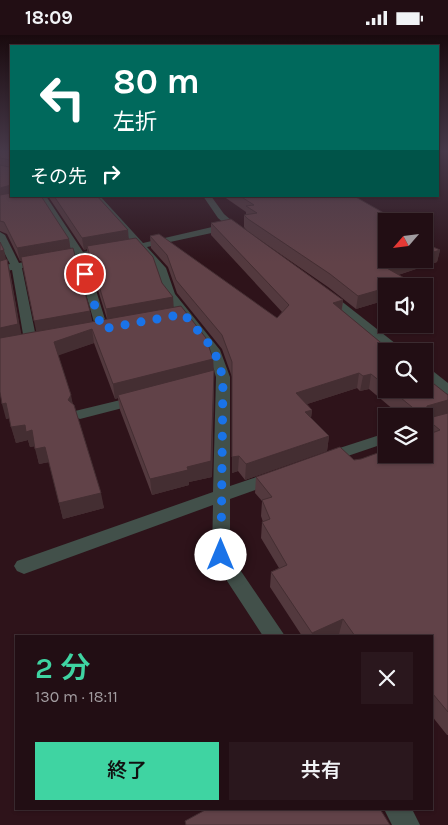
<!DOCTYPE html>
<html lang="ja">
<head>
<meta charset="utf-8">
<style>
  body { margin:0; font-family:Karla,"Noto Sans JP",sans-serif; background:#2a171d; color:#f1f3f6; height:100vh; display:flex; flex-direction:column; font-size:19px; white-space:nowrap }
  * { box-sizing:border-box; margin:0 }
  p { font-size:16px; color:#a29ca0 }
  .icon { flex:none; width:28px; height:28px; fill:none; stroke:currentColor; stroke-width:2; stroke-linecap:round; stroke-linejoin:round }
  .map { position:relative; flex:1; overflow:hidden }
  .drawer { position:absolute; left:15px; top:600px; width:418px; height:175px; display:flex; flex-direction:column; background:#220e14; border-radius:0px; box-shadow:0 1px 4px #0004,0 0 0 1px #3f2e34 }
  .drawer>* { flex:none }
  .guide { position:absolute; left:10px; top:10px; width:429px; height:152px; border-radius:0px; box-shadow:0 1px 4px #0004,0 0 0 1px #3f2e34; background:#00695c; color:#fff; overflow:hidden }
  .needle { width:32px; rotate:242deg }
  .fabs { position:absolute; left:378px; top:178px; display:grid; gap:10px }
  .fabs a { display:grid; place-items:center; width:55px; height:55px; border-radius:0px; background:#220e14; box-shadow:0 1px 4px #0004,0 0 0 1px #3f2e34; font-size:25px }
  .pin { position:absolute; display:grid; place-items:center; width:42px; height:42px; color:#fff; margin:-21px; border:2px solid #fff; border-radius:50%; box-shadow:0 1px 5px #0007 }
  .me { position:absolute; width:55px; margin:-28px; rotate:0deg; stroke-linejoin:round; filter:drop-shadow(0 0 4px #0008) }
  .turn { display:flex; align-items:center; gap:18px; height:105px; padding:0 20px; font-size:22px }
  .turn .icon { width:65px; height:65px; stroke-width:2.5 }
  .turn b { display:block; font-size:35px; line-height:42px }
  .then { display:flex; align-items:center; height:48px; padding:0 20px; background:#0003; gap:10px; font-size:19px }
  .round { display:grid; place-items:center; flex:none; width:52px; height:52px; border-radius:0px; background:#2a171d }
  .overview { display:flex; align-items:center; justify-content:space-between; height:85px; padding:0 20px }
  h1 { font-size:30px; font-weight:600; line-height:38px; color:#3fd4a2 }
  .action { display:flex; gap:10px; margin-top:auto; padding:10px 20px }
  .action a { flex:1; height:58px; border-radius:0px; background:#3fd4a2; color:#111; font-size:20px; font-weight:600; line-height:58px; text-align:center }
  .action a+a { background:#2a171d; color:#f1f3f6 }
  .status { display:flex; justify-content:space-between; align-items:center; height:35px; padding:0 25px; background:#220e14; direction:ltr }
  .status svg { height:14px; fill:currentColor }
  .map>svg:first-child { display:block }
  .lines { fill:none; stroke-linecap:round; stroke-linejoin:round }
  .street { fill:#42504a; fill-rule:evenodd }
  .wall { fill:#53393e }
  .shaded-wall { fill:#442e32 }
  .building { fill:#614248; stroke:#442e32 }
  .route { stroke:#1a73e8; stroke-width:9; stroke-dasharray:0 16.2 }
</style>
</head>
<body>
<div class="status"><b>18:09</b><svg viewBox="0 0 49 12"><path d="M0 12V9h3v3zM5 12V6h3v6zM10 12V3h3v9zM15 12V0h3v12zM26 1h20v11H26zM47 4h2v5h-2z"/></svg></div>
<div class="map">
<svg width="448" height="790" viewBox="0 0 448 790">
  <rect width="100%" height="100%" fill="#2e131a"/>
  <g class="lines">
    <g class="street">
      <polygon points="38,161 46,161 83,217 107,213 112,216 110,218 86,223 108,294 102,298 96,294 76,224 22,233 37,307 35,310 0,317 0,309 24,305 12,235 0,237 0,231 10,229 0,209 0,197 5,200 19,228 74,219"/>
      <polygon points="91,161 100,161 143,208 225,189 218,183 203,161 211,161 224,179 246,198 241,201 230,194 147,212 166,233 175,259 220,315 230,342 230,451 274,436 280,438 282,442 280,446 230,464 230,520 285,601 263,601 214,526 212,521 213,470 24,539 17,536 14,531 17,526 213,457 216,342 208,316 164,260 156,234"/>
      <polygon points="327,257 331,258 405,316 391,316 323,262 321,260"/>
      <polygon points="424,332 429,333 448,348 448,359 443,358 424,342"/>
      <polygon points="137,361 142,362 144,365 142,368 80,384 75,382 73,379 75,376"/>
      <polygon points="386,398 386,408 327,428 321,427 319,423 321,419"/>
      <polygon points="384,774 412,774 420,790 392,790"/>
    </g>
  </g>
  <g class="wall">
    <polygon points="0,117 11,117 11,161 69,204 70,214 90,276 92,287 107,284 88,223 87,214 84,215 48,161 97,161 162,248 173,273 213,324 214,350 212,442 189,447 189,450 152,460 120,375 118,363 115,364 94,308 58,320 104,473 63,484 49,427 39,429 35,411 30,412 28,405 16,408 9,383 6,384 6,225 7,224 10,237 21,300 37,297 22,226 20,226 7,199 0,196"/>
    <polygon points="223,161 354,161 386,224 440,215 437,227 398,240 386,251 386,265 356,274 328,252 247,196 244,192 244,180 246,180 246,177"/>
    <polygon points="211,188 343,265 342,275 386,316 386,354 424,354 448,360 448,700 447,700 431,680 431,601 341,601 339,599 335,601 302,601 270,552 271,537 279,533 261,503 262,487 263,487 261,481 262,466 255,458 256,442 354,425 424,419 424,381 401,381 369,354 360,356 357,353 307,369 312,375 311,383 329,401 327,416 245,445 238,436 232,438 232,342 222,314 177,258 168,232 151,213 150,201 277,283 282,277 211,200"/>
  </g>
  <g class="shaded-wall">
    <polygon points="11,150 11,161 0,164 0,153"/>
    <polygon points="128,195 129,207 87,211 87,214 84,215 82,203"/>
    <polygon points="69,204 71,217 20,226 17,213"/>
    <polygon points="4,215 7,228 0,229 0,216"/>
    <polygon points="440,215 437,227 383,245 385,232 412,224 424,224 424,220"/>
    <polygon points="7,224 10,237 22,303 0,308 0,293"/>
    <polygon points="406,244 404,251 386,251 386,265 356,274 358,261 385,250"/>
    <polygon points="173,262 174,276 108,288 106,274"/>
    <polygon points="343,265 341,278 333,268"/>
    <polygon points="90,276 93,290 37,300 34,286"/>
    <polygon points="92,294 94,308 57,321 54,307"/>
    <polygon points="213,324 214,339 118,360 118,363 115,364 113,349"/>
    <polygon points="214,335 212,442 189,447 189,450 152,460 150,444"/>
    <polygon points="359,338 357,353 295,373 296,358"/>
    <polygon points="371,339 369,354 360,356 363,341"/>
    <polygon points="71,360 74,375 68,365"/>
    <polygon points="448,365 448,378 427,385 424,382 427,371"/>
    <polygon points="6,368 11,383 6,384 2,369"/>
    <polygon points="312,375 310,390 305,377"/>
    <polygon points="25,390 32,395 36,411 30,412 28,405 16,408 11,392"/>
    <polygon points="329,401 327,416 245,445 246,429"/>
    <polygon points="45,412 49,427 39,429 35,414"/>
    <polygon points="239,421 238,436 232,438 232,422"/>
    <polygon points="101,458 104,473 63,484 59,468"/>
    <polygon points="343,584 339,599 335,601 311,601 312,598"/>
  </g>
  <g class="building">
    <polygon points="0,117 11,117 11,150 0,153 0,130 9,132 11,130 10,125 0,123"/>
    <polygon points="11,158 11,161 41,161 69,204 17,213 4,187 0,186 0,160"/>
    <polygon points="54,161 97,161 128,195 82,203"/>
    <polygon points="240,161 354,161 398,186 386,186 386,224 412,224 385,232 406,244 385,250 387,251 386,251 386,253 358,261 330,239 248,184 244,180 257,178 246,171 254,170"/>
    <polygon points="231,184 343,265 333,268 391,316 386,316 386,351 371,339 363,341 359,338 296,358 312,375 305,377 329,401 246,429 239,421 232,422 232,327 222,300 176,245 167,220 150,201 159,199 277,283 289,270 211,188"/>
    <polygon points="136,203 153,222 162,248 173,262 106,274 87,211"/>
    <polygon points="0,207 4,215 0,216"/>
    <polygon points="424,208 440,215 424,220"/>
    <polygon points="73,213 90,276 34,286 21,222"/>
    <polygon points="7,224 18,289 0,293 0,226"/>
    <polygon points="181,271 206,303 213,324 113,349 92,294 54,307 71,360 68,365 74,370 101,458 59,468 45,412 35,414 32,395 26,397 25,390 11,392 6,368 2,369 0,357 0,303"/>
    <polygon points="214,335 211,426 187,432 188,435 150,444 118,360"/>
    <polygon points="424,341 448,360 448,365 427,371 426,382 429,383 448,378 448,677 433,659 431,661 431,601 355,601 343,584 312,598 271,537 287,530 262,487 270,484 262,465 272,462 256,442 340,412 354,425 361,424 386,415 386,419 424,419 424,401 440,395 390,354 424,354"/>
    <polygon points="207,774 380,774 390,790 186,790 185,786"/>
  </g>
  <linearGradient id="sky" x2="0" y2="1"><stop stop-color="#190a0e"/><stop offset="0.51" stop-color="#463949"/><stop offset="1" stop-color="#463949" stop-opacity="0"/></linearGradient>
  <rect width="448" height="228" fill="url(#sky)"/>
  <g class="lines">
    <polyline class="route" points="85,239 102,294 184,279 214,315 223,342 221,520"/>
  </g>
</svg>
<div class="fabs">
<a><svg class="needle" viewBox="-14 -14 28 28"><path d="M0-13l5 13h-10z" fill="#e53935"/><path d="M0 13l5-13h-10z" fill="#a29ca0"/></svg></a>
<a><svg class="icon" aria-label="sound" viewBox="0 0 24 24"><path d="M4 9h4l5-4v14l-5-4H4zM17 9q2 3 0 6"/></svg></a>
<a><svg class="icon" aria-label="search" viewBox="0 0 24 24"><circle cx="10" cy="10" r="6"/><path d="M15 15l6 6"/></svg></a>
<a><svg class="icon" aria-label="layers" viewBox="0 0 24 24"><path d="M12 4l9 5-9 5-9-5zM3 14l9 5 9-5"/></svg></a>
</div>
<div class="pin" style="left:85px;top:239px;background:#d93025"><svg class="icon" aria-label="arrive" viewBox="0 0 24 24"><path d="M6 21V4h12l-3 4 3 4H6"/></svg></div>
<svg class="me" style="left:221px;top:520px" viewBox="-20 -20 40 40"><circle r="19" fill="#fff"/><path d="M0-13L10 11 0 6-10 11z" fill="#1a73e8"/></svg>
<div class="guide">
<div class="turn"><svg class="icon" aria-label="left" viewBox="0 0 24 24"><path d="M17 20v-9H6M10 6l-5 5 5 5"/></svg><div><b>80 m</b>左折</div></div>
<div class="then">その先<svg class="icon" aria-label="right" viewBox="0 0 24 24"><path d="M7 20v-9h11M14 6l5 5-5 5"/></svg></div>
</div>
<section class="drawer">
<div class="overview"><div><h1>2 分</h1><p>130 m · 18:11</p></div><a class="round"><svg class="icon" aria-label="close" viewBox="0 0 24 24"><path d="M6 6l12 12M18 6L6 18"/></svg></a></div>
<div class="action"><a>終了</a><a>共有</a></div>
</section>
</div>
</body>
</html>
